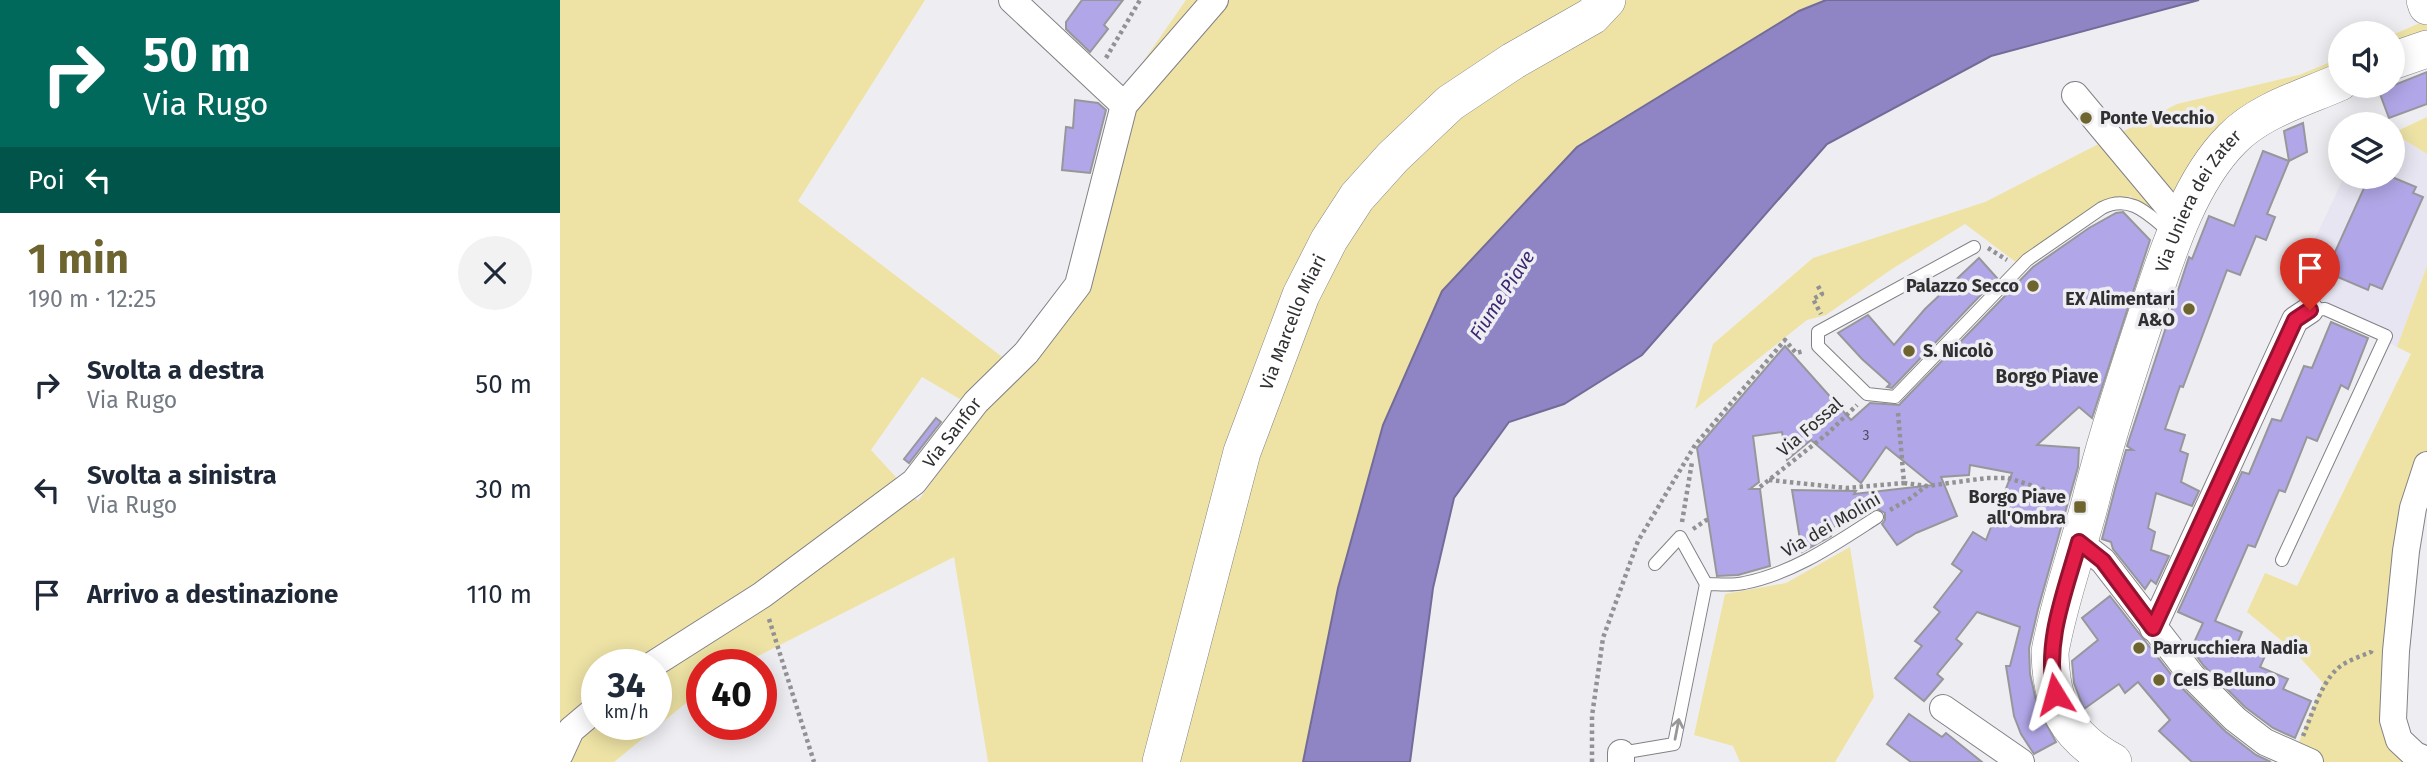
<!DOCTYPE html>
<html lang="it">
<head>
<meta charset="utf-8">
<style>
  body { margin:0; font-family:"Fira Sans",sans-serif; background:#f2f2f3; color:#1f2937; height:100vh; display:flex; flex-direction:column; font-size:26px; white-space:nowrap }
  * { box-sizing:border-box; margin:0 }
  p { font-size:23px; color:#747a83 }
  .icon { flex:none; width:38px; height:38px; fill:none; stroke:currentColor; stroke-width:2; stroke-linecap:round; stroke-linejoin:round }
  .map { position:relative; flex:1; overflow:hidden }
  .side { display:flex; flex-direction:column; background:#fff; width:560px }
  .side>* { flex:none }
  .hud { background:#00695c; color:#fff; overflow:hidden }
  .controls { position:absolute; left:1768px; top:21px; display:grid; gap:14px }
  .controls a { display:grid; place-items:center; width:77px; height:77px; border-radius:50%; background:#fff; box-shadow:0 4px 18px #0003; font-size:35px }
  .speed { position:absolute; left:21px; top:649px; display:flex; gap:14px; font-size:35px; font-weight:700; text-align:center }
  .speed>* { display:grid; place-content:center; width:91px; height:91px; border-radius:50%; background:#fff; box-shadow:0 4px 18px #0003; line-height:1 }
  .speed small { font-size:18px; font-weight:400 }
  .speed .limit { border:10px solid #d22; background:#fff; color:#111 }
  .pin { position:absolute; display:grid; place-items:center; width:60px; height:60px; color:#fff; margin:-72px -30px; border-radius:50% 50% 50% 0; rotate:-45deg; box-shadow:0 0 7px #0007 }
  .pin .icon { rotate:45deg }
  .me { position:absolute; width:77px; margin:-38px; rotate:352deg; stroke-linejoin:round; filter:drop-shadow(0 0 5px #0008) }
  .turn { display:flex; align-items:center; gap:24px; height:147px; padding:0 28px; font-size:32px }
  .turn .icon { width:91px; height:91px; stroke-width:2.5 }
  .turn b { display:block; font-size:49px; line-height:60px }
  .then { display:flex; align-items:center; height:66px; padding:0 28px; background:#0003; gap:14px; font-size:26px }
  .round { display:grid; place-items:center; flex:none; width:74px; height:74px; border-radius:37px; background:#f2f2f3 }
  .overview { display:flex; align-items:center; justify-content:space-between; height:119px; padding:0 28px }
  h1 { font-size:42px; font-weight:700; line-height:52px; color:#6d6430 }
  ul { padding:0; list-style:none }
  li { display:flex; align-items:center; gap:21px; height:105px; padding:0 28px }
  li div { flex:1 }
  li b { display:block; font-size:26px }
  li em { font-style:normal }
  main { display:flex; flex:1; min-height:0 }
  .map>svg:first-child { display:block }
  .built { fill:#e6e5f1 }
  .green { fill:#eee3a5; fill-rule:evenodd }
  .water { fill:#9085c4; stroke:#736c98; stroke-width:2 }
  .building { fill:#b1a7e8; stroke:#97979b; stroke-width:2 }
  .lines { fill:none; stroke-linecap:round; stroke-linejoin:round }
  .lane-casing { stroke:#828185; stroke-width:14 }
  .street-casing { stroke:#828185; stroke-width:28 }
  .secondary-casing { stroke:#828185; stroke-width:38 }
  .path { stroke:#929295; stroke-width:4.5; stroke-dasharray:3.5 3.5; stroke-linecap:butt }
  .lane { stroke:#fff; stroke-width:12 }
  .street { stroke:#fff; stroke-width:26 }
  .secondary { stroke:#fff; stroke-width:37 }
  .oneway { stroke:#989898 }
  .route-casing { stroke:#92132f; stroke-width:18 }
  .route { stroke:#e11d48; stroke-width:12 }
  .poi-dot { fill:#6d6430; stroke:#eeeef2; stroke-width:2.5 }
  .labels { text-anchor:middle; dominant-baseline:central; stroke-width:7; stroke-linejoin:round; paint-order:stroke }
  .number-label { font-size:14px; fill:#504e60 }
  .poi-label { font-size:18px; font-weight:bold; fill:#303032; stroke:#eeeef2; text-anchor:start }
  .street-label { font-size:18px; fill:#303032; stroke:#eeeef2 }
  .water-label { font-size:19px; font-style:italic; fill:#3c2772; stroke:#eeeef2 }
  .neighbourhood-label { font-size:19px; font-weight:bold; fill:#303032; stroke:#eeeef2 }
</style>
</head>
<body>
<main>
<section class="side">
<div class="hud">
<div class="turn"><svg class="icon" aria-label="right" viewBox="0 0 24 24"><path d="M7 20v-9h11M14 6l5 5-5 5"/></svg><div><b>50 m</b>Via Rugo</div></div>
<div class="then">Poi<svg class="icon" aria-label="left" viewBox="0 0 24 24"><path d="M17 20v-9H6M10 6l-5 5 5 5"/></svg></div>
</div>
<div class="overview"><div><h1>1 min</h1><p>190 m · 12:25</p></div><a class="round"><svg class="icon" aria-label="close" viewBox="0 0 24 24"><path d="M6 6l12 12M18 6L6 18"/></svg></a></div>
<ul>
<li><svg class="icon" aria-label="right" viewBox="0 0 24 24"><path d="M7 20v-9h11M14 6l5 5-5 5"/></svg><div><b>Svolta a destra</b><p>Via Rugo</p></div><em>50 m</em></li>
<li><svg class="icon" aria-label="left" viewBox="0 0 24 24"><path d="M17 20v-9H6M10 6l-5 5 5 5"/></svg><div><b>Svolta a sinistra</b><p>Via Rugo</p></div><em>30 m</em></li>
<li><svg class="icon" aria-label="arrive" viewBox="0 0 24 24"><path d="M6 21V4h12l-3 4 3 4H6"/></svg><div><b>Arrivo a destinazione</b></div><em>110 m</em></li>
</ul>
</section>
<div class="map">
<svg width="1867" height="762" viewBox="0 0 1867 762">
  <rect width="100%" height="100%" fill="#eeeef2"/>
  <polygon class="built" points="1832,133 1867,154 1867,266 1837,347 1731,295 1743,264 1784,177 1832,177"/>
  <g class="green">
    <path d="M 0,0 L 365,0 L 238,201 L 462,372 L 523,295 L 562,92 L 626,0 L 1266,0 L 1239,11 L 823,425 L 778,588 L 743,762 L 428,762 L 394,557 L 180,665 L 142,665 L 142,690 L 54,762 L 0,762 ZM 362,377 L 422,412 L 358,501 L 311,450 ZM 37,665 L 96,665 L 96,724 L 37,724 Z"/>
    <polygon points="1867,20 1867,57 1832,66 1832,35"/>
    <polygon points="1780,58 1780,82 1672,129 1613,230 1570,196 1457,263 1405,224 1332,269 1266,315 1247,320 1135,409 1153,344 1253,258 1425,202 1617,104 1739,75"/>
    <polygon points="1867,117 1867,154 1833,133"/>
    <polygon points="1867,266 1867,456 1846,554 1843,762 1741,762 1732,759 1763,683 1734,651 1687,612 1705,573 1737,586 1851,354 1837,347"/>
    <polygon points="1290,547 1314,697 1275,762 1180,762 1173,746 1134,735 1165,594 1226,583"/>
  </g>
  <polygon class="water" points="1266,0 1639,0 1431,56 1267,144 1082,355 1004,404 949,422 894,498 873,588 850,762 743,762 778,588 823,425 882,291 1017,147 1239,11"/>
  <g class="building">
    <polygon points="522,0 563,0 544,25 548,29 530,52 506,29 506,22"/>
    <polygon points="1867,72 1867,104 1829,118 1817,86 1832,86"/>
    <polygon points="515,100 538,103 546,110 530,173 502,170 506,127 513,128"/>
    <polygon points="1743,123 1747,152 1729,161 1724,131"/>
    <polygon points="1703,151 1729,161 1707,214 1715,217 1706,240 1696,236 1680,275 1667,270 1623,387 1620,386 1605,429 1625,435 1620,451 1628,454 1621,482 1639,491 1632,506 1596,493 1588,528 1595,532 1591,550 1609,556 1596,584 1591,580 1585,589 1553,549 1551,542 1542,539 1556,485 1566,450 1573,450 1567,446 1569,440 1629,257 1632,259 1649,216 1674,226"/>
    <polygon points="1809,177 1832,177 1856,187 1853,193 1863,197 1822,289 1810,284 1808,290 1766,272"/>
    <polygon points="1563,212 1590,240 1532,418 1519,407 1477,445 1519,448 1518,467 1478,609 1469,648 1470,674 1478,709 1496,742 1474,754 1461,734 1454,716 1446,666 1450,666 1460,627 1417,612 1396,639 1402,644 1377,674 1383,679 1364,701 1335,678 1362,646 1355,641 1380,612 1374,607 1402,571 1392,564 1413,532 1426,540 1452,473 1410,465 1409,475 1381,477 1397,516 1356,533 1337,545 1322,524 1325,520 1325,513 1316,508 1302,516 1273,527 1271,536 1242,552 1232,490 1296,491 1294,494 1373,485 1326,447 1301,483 1251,440 1227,460 1222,432 1193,436 1199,482 1190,489 1200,489 1210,566 1178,575 1157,576 1137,448 1225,346 1291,420 1310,403 1339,405 1473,267 1529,228 1556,213"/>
    <polygon points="1419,258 1437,278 1332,388 1327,387 1330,384 1302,359 1278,333 1308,315 1334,345 1365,309"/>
    <polygon points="1771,322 1808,338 1788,389 1781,385 1757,441 1747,437 1725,492 1719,490 1695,547 1688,545 1655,621 1682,632 1677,644 1705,656 1700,667 1728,679 1723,689 1751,701 1735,738 1713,728 1685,707 1644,666 1631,649 1643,623 1618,612 1682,472 1689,474 1712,419 1721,421 1744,366 1752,368"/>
    <polygon points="376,418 381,422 349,463 344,459"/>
    <polygon points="1550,596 1621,687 1665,731 1696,755 1711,762 1632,762 1599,731 1610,720 1578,682 1565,693 1559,684 1524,709 1514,683 1512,661 1538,640 1522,618"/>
    <polygon points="1349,714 1382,737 1386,733 1422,762 1351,762 1327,744"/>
  </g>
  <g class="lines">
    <g class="lane-casing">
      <g id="lane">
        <path d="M 1414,247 L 1258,332 L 1258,346 L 1307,394 L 1335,397 L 1467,260 L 1542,208 C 1571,193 1590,216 1612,234"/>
        <polyline points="1722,560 1826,336 1765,309 1750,310"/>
        <path d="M 1146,584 C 1158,584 1172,586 1184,583 C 1234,573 1275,544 1317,517"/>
        <polyline points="1061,753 1114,744 1146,584 1120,537 1095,564"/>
      </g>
    </g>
    <g class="street-casing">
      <g id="street">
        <polyline points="452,0 564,105"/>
        <polyline points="1515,95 1621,222"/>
        <polyline points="1867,465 1853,508 1846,551 1836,651 1833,720 1839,740 1855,755 1867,760"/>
        <polyline points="1519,542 1543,561 1632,676 1675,719 1705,742 1750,762"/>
        <polyline points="1593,628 1735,320 1750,310"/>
        <path id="s1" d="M 92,665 L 202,595 L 354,482 L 416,402 L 466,353 L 518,285 L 564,105 L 655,0"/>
        <polyline points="1383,708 1461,762"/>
        <polyline points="0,754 11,730 37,708"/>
        <polyline points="1061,762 1061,753"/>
      </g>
    </g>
    <g class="secondary-casing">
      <g id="secondary">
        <polyline points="1865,0 1867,6"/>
        <polyline points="1832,61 1867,49"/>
        <path id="s2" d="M 601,762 L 682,452 L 741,295 L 769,240 L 797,197 L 833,157 L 890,103 L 953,61 L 1032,16 L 1047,0"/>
        <path id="s3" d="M 1553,762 C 1506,736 1491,705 1490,652 C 1499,601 1517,553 1530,503 C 1545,441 1565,380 1585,320 C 1605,261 1627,184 1672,139 C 1700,110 1744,98 1780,82"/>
      </g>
    </g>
    <g class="path">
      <polyline points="546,58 580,0"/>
      <polyline points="1428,248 1447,260"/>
      <polyline points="1258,286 1262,294 1253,299 1261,314"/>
      <polyline points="1338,413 1344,483 1367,486 1427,478 1448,478 1502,495"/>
      <polyline points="1209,480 1286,488 1344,483"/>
      <polyline points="1200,487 1267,434 1297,405"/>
      <polyline points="1330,510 1351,498 1366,486"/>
      <polyline points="1122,522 1132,462"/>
      <polyline points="1133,529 1148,519"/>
      <polyline points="209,619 254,762"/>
      <path d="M 1743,736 C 1751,717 1761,684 1776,670 C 1785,661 1799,657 1811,652 L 1812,649"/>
      <polyline points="1032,762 1032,716 1043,638 1078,541 1135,445 1225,340 1236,353 1244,351"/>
    </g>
    <use href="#lane" class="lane"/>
    <use href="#street" class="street"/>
    <use href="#secondary" class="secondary"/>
  </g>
  <defs><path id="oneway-shaft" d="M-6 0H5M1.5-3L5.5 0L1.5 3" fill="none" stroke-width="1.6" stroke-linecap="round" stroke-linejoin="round" transform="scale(1.75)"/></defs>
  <use class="oneway" href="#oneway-shaft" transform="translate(1117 729) rotate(-79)"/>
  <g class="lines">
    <g class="route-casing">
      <path id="route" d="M 1495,694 C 1484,642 1505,592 1519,542 L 1543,561 L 1593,628 L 1735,320 L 1750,310"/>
    </g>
    <use href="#route" class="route"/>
  </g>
  <g class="poi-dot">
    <circle cx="1526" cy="118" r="7"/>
    <circle cx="1473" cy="286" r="7"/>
    <circle cx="1629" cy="309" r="7"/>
    <circle cx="1349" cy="351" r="7"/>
    <rect x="1513" y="500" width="14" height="14" rx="3.5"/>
    <circle cx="1579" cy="648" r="7"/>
    <circle cx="1599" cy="680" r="7"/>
  </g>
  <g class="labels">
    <g class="number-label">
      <text x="1306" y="435">3</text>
    </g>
    <g class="poi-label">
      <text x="1540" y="118">Ponte Vecchio</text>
      <text x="1459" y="286" text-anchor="end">Palazzo Secco</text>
      <text x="1615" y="299" text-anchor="end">EX Alimentari<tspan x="1615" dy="21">A&amp;O</tspan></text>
      <text x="1363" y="351">S. Nicolò</text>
      <text x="1506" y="497" text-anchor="end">Borgo Piave<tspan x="1506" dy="21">all'Ombra</tspan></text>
      <text x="1593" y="648">Parrucchiera Nadia</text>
      <text x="1613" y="680">CeIS Belluno</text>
    </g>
    <g class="street-label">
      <text stroke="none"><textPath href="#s3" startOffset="611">Via Uniera dei Zater</textPath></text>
      <text stroke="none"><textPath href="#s2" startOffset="460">Via Marcello Miari</textPath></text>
      <text transform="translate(1250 427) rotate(-41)">Via Fossal</text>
      <text stroke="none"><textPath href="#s1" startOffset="382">Via Sanfor</textPath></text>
      <text transform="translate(1271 525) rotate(-30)">Via dei Molini</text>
    </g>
    <g class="water-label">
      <text transform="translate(942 295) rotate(-57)">Fiume Piave</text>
    </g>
    <g class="neighbourhood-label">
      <text x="1487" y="376">Borgo Piave</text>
    </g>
  </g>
</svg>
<div class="controls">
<a><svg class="icon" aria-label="sound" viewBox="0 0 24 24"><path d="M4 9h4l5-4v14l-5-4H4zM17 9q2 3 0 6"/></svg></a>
<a><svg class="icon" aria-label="layers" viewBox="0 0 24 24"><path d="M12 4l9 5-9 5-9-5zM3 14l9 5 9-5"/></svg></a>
</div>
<div class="speed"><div>34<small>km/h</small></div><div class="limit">40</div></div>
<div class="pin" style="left:1750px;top:310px;background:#d93025"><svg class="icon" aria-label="arrive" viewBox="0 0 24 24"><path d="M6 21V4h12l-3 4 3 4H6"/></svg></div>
<svg class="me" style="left:1495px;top:694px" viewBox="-20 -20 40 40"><path d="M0-17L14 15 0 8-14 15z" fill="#e11d48" stroke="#fff" stroke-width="4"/></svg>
</div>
</main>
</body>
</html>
